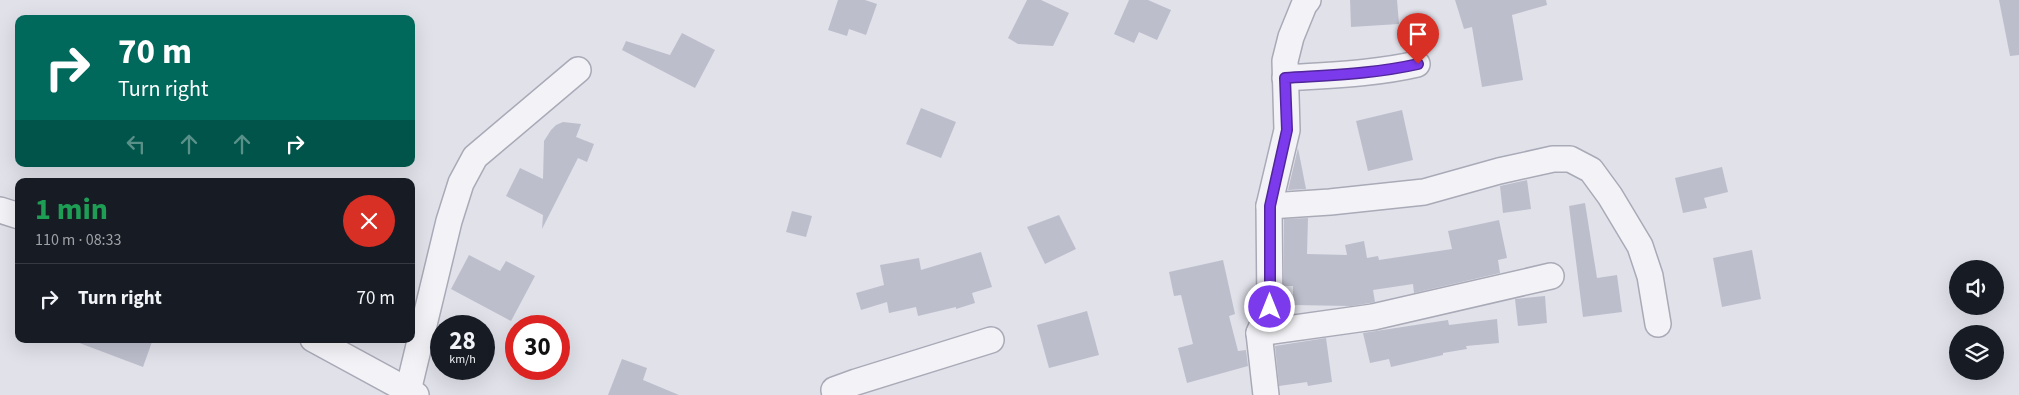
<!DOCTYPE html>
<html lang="en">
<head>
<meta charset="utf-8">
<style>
  body { margin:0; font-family:"Source Sans 3",sans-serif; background:#242831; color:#f1f3f6; height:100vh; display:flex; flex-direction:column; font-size:19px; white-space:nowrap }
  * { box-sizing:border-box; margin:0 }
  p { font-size:16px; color:#9ea1a6 }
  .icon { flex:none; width:28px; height:28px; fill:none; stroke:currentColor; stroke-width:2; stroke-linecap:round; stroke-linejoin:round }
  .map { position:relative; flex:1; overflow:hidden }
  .drawer { position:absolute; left:15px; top:178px; width:400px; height:165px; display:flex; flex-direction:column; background:#171b24; border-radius:10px; box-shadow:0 5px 20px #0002 }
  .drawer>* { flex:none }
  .hud { position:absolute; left:15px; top:15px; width:400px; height:152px; border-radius:10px; box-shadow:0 5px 20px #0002; background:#00695c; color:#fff; overflow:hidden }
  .tools { position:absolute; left:1949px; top:260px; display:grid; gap:10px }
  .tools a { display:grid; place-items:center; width:55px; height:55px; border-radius:50%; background:#171b24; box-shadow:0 5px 20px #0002; font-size:25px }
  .speed { position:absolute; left:430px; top:315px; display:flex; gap:10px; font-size:25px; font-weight:700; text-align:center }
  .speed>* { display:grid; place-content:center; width:65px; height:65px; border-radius:50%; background:#171b24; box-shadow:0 5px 20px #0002; line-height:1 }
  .speed small { font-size:12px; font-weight:400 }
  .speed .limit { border:8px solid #d22; background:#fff; color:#111 }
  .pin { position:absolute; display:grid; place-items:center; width:42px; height:42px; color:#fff; margin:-51px -21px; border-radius:50% 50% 50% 0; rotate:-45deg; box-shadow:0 0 5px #0007 }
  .pin .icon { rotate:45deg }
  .me { position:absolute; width:55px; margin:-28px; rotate:0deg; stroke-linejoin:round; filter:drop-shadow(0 0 4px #0008) }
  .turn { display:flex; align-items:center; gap:18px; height:105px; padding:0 20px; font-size:22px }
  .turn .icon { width:65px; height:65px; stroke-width:2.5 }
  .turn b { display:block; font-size:35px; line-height:42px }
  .lanes { display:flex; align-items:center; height:48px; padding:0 20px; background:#0003; justify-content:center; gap:25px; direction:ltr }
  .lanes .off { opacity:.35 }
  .round { display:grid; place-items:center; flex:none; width:52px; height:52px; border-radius:26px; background:#242831 }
  .head { display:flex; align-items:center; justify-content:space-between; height:85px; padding:0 20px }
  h1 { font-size:30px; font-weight:700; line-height:38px; color:#1e9e55 }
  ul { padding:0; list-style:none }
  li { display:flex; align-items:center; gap:15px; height:70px; padding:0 20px; border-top:1px solid #363941 }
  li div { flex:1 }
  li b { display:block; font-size:19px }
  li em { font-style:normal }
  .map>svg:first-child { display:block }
  .building { fill:#bdbecc }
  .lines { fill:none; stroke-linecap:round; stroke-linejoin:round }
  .minor-casing { stroke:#a9aab7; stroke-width:28 }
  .minor { stroke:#f3f3f7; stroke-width:25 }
  .route-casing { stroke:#51269a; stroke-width:12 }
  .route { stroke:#7c3aed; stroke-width:9 }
</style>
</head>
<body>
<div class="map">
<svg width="2019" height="395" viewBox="0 0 2019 395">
  <rect width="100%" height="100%" fill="#e0e1e9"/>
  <g class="building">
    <polygon points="838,0 865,0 877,4 866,35 849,29 847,36 828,30"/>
    <polygon points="1027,0 1041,0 1069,13 1053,46 1018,44 1008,38"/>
    <polygon points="1129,0 1148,0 1171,10 1157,40 1139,32 1134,43 1114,34"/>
    <polygon points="1350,0 1397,0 1399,24 1351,27"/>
    <polygon points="1455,0 1546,0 1547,5 1512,15 1523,80 1482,87 1472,27 1464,29"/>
    <polygon points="1999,0 2019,0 2019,55 2010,56"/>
    <polygon points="682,33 715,50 695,88 622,50 626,41 670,55"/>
    <polygon points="921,108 956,122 941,158 906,144"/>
    <polygon points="1402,110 1413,160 1368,171 1356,121"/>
    <polygon points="563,122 581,124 576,137 594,144 587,162 578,158 542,229 543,215 506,196 520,168 543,179 544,141 551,130 556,125"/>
    <polygon points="1298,148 1306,189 1288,190"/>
    <polygon points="1722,167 1728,192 1704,198 1707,208 1683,213 1675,178"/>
    <polygon points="1527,180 1531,209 1503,213 1500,186"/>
    <polygon points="1585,203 1597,278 1617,275 1622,312 1583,317 1569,206"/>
    <polygon points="792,211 812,216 806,237 786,232"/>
    <polygon points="1059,215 1076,249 1045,264 1027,227"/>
    <polygon points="1308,218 1307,254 1347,255 1345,245 1364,241 1367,258 1378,256 1379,260 1452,249 1448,231 1499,220 1507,258 1498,260 1500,273 1414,293 1413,284 1373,290 1375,302 1370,303 1351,306 1293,305 1293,286 1284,286 1284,219"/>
    <polygon points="1752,250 1761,299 1722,307 1713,258"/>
    <polygon points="981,252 992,287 972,293 975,303 956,309 956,307 918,316 916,307 889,313 887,302 861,310 856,293 884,285 880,265 919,258 921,270"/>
    <polygon points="469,255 500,271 506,261 535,276 511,321 451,289"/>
    <polygon points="1223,260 1235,314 1229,316 1238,351 1246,350 1248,366 1187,383 1178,348 1193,344 1181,295 1174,296 1169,272"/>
    <polygon points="1545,296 1547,323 1518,326 1515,299"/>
    <polygon points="1087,311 1099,355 1049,368 1037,325"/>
    <polygon points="1497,319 1499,343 1466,346 1467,349 1443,353 1443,355 1391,367 1389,359 1370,363 1363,333 1448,320 1449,325"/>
    <polygon points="1326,338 1332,382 1308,386 1307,382 1279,386 1275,346"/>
    <polygon points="74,339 153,339 143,367 74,341"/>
    <polygon points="622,359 647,368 643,380 679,395 608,395"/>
  </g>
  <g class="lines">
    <g class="minor-casing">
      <g id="minor">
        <path d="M 1285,78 C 1329,75 1374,74 1417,64"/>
        <polyline points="1269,206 1330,202 1424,192 1499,171 1553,159 1570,159 1591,170 1610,196 1640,246 1650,276 1658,324"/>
        <polyline points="0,210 19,216"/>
        <polyline points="1259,333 1373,317 1551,276"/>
        <polyline points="313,339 416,395"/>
        <polyline points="408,391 449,221 461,183 475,157 578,70"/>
        <polyline points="835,395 834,390 856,382 991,340"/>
        <polyline points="1266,395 1259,333 1270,307 1269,206 1287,130 1285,61 1291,37 1304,5 1308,0"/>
      </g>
    </g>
    <use href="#minor" class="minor"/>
  </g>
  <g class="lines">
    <g class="route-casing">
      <path id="route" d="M 1270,307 L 1270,206 L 1287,130 L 1285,78 C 1329,75 1374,74 1418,64"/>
    </g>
    <use href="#route" class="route"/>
  </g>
</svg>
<div class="tools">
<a><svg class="icon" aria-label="sound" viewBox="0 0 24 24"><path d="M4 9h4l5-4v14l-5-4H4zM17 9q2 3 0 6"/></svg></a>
<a><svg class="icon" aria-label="layers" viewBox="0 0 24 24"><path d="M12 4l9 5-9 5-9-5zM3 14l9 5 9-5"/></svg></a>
</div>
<div class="speed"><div>28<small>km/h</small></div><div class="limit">30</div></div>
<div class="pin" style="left:1418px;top:64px;background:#d93025"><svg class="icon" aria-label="arrive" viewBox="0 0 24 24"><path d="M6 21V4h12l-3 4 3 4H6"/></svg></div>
<svg class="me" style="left:1270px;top:307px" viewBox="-20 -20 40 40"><circle r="17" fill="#7c3aed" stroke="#fff" stroke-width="3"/><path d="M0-11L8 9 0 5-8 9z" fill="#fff"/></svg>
<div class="hud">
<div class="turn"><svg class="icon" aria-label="right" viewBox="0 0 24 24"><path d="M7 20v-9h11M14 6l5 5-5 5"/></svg><div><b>70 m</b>Turn right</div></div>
<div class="lanes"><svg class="icon off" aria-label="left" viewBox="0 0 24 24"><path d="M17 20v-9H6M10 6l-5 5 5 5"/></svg><svg class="icon off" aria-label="ahead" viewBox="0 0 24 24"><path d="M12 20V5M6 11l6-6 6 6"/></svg><svg class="icon off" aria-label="ahead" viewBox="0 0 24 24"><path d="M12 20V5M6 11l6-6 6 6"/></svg><svg class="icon" aria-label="right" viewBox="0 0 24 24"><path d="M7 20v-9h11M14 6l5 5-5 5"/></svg></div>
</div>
<section class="drawer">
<div class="head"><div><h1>1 min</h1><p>110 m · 08:33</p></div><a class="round" style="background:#d93025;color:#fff"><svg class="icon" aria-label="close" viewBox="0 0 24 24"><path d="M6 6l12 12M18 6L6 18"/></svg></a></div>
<ul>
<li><svg class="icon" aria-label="right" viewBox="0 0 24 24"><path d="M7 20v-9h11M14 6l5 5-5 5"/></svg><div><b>Turn right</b></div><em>70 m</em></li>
</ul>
</section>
</div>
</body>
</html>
